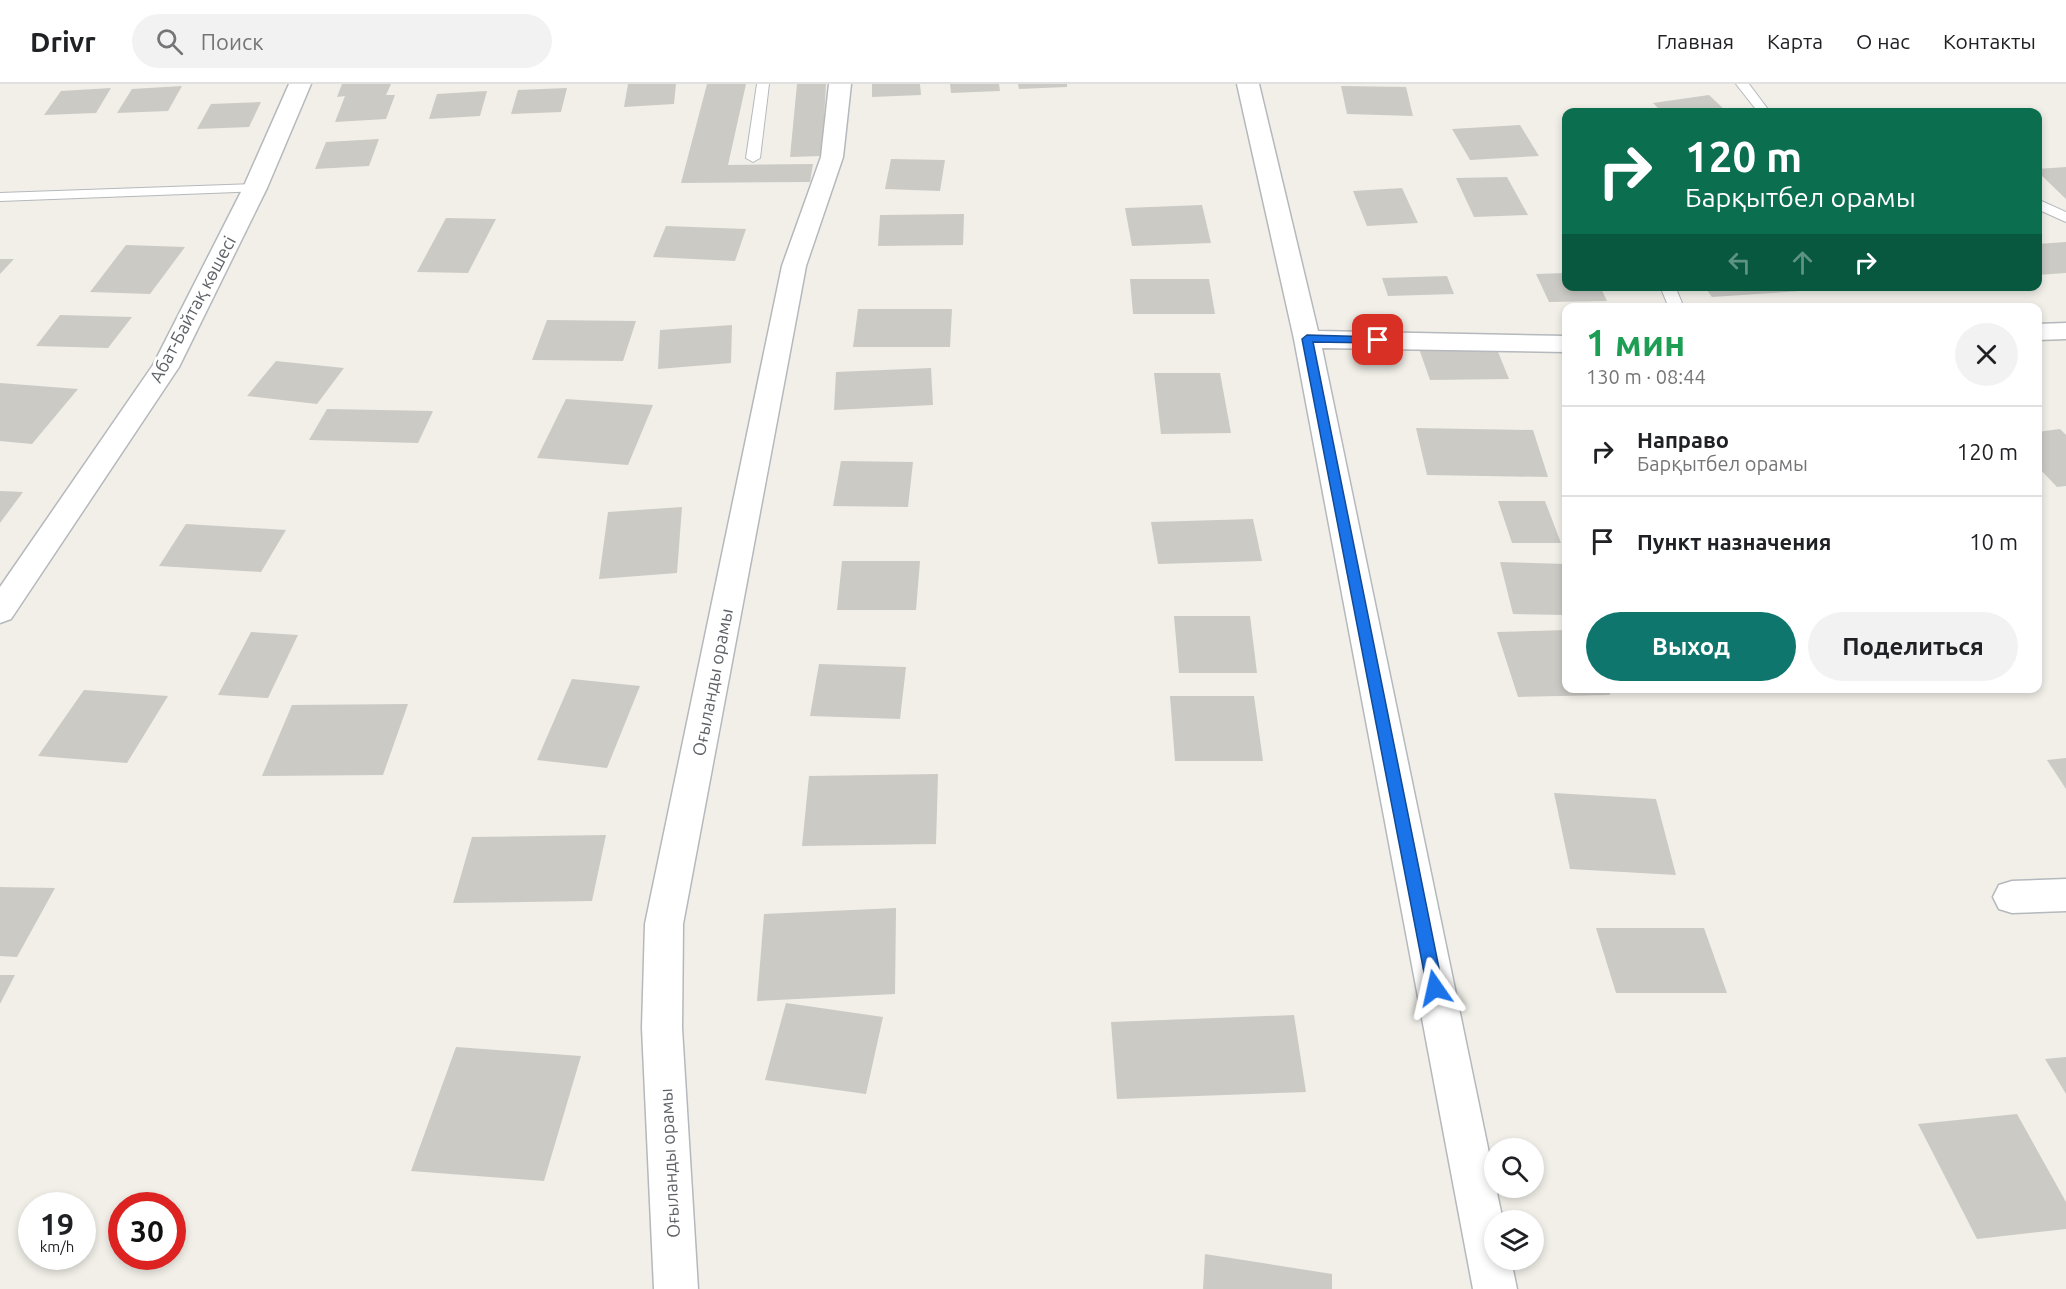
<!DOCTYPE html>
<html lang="ru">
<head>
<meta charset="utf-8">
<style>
  body { margin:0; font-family:Ubuntu,sans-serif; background:#f2f2f2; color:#202124; height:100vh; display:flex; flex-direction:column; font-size:22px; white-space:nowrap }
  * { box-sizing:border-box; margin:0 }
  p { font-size:20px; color:#757577 }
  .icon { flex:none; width:33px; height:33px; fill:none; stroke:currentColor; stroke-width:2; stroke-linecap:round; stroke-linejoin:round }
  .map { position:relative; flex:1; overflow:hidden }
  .side { position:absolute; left:1562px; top:219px; width:480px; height:390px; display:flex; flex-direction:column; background:#fff; border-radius:12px; box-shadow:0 3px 9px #0003 }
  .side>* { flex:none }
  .banner { position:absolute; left:1562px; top:24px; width:480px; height:183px; border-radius:12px; box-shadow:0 3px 9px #0003; background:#0b6e4f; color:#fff; overflow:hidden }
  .buttons { position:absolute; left:1484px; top:1054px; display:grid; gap:12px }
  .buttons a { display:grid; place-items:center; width:60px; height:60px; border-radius:50%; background:#fff; box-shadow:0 3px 9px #0003; font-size:30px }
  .speed { position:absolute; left:18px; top:1108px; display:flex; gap:12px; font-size:30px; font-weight:700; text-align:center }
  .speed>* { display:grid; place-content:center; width:78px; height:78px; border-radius:50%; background:#fff; box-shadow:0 3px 9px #0003; line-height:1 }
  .speed small { font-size:15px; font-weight:400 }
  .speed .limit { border:9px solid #d22; background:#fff; color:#111 }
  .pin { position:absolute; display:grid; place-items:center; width:51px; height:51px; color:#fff; margin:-26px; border-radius:12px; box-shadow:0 3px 9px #0006 }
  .me { position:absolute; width:66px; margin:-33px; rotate:349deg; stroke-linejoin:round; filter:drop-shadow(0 0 4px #0008) }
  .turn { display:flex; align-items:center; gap:21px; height:126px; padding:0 24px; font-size:27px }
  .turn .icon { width:78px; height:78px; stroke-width:2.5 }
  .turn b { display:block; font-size:42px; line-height:51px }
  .lanes { display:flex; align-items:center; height:57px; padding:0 24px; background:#0003; justify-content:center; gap:30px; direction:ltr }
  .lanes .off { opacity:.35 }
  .round { display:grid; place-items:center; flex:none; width:63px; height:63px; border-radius:32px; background:#f2f2f2 }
  .headline { display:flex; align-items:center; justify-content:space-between; height:102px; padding:0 24px }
  h1 { font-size:36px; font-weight:600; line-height:45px; color:#1e9e55 }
  .action { display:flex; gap:12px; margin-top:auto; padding:12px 24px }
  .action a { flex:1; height:69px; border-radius:36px; background:#0f766e; color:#fff; font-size:24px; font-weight:600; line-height:69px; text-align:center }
  .action a+a { background:#f2f2f2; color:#202124 }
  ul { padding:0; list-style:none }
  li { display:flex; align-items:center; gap:18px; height:90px; padding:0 24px; border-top:2px solid #e0e0e0 }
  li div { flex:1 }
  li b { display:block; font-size:22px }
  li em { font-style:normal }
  header { display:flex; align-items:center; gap:36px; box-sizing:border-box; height:84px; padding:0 30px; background:#fff; border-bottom:2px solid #e0e0e0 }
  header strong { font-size:28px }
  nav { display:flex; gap:33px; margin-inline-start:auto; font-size:21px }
  .search { width:420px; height:54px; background:#f2f2f2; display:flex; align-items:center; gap:15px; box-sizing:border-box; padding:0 21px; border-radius:33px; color:#757577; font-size:22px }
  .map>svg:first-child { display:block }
  .building { fill:#cccac5 }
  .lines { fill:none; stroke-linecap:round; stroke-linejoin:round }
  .lane-casing { stroke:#b5b8bc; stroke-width:2 }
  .street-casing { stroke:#b5b8bc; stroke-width:3 }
  .lane { fill:#fff; fill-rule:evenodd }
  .street { fill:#fff; fill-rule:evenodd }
  .route { fill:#1a73e8; stroke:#114b97; stroke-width:1.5 }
  .labels { text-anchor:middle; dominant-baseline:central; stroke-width:6; stroke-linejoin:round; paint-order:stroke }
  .street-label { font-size:18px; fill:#5f6368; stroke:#fff }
</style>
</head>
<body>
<header>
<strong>Drivr</strong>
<div class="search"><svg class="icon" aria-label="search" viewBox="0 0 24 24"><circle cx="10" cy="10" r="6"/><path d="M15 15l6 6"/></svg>Поиск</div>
<nav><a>Главная</a><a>Карта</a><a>О нас</a><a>Контакты</a></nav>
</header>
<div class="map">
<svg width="2066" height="1205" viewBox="0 0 2066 1205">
  <rect width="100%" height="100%" fill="#f1efe8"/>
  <g class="building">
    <polygon points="342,0 391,0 386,11 395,11 386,35 335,38 345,12 337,13"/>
    <polygon points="628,0 676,0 674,20 624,23"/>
    <polygon points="707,0 746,0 728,81 813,80 810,98 681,99"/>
    <polygon points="797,0 826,0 822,72 790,73"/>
    <polygon points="872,0 920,0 921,11 872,13"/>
    <polygon points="950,0 999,0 1000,7 951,9"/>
    <polygon points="1018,0 1067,0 1067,3 1019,5"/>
    <polygon points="182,2 168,27 117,29 132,5"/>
    <polygon points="1341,2 1406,3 1413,32 1347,30"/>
    <polygon points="111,4 96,29 44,31 61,7"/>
    <polygon points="567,4 561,28 511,30 518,6"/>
    <polygon points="487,7 480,32 429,35 437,10"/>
    <polygon points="1709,11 1727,28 1662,28 1653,19"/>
    <polygon points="261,18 249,43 197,45 211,20"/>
    <polygon points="1520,41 1539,72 1470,76 1452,45"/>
    <polygon points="379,55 369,82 315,85 326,58"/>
    <polygon points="891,75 945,76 940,107 885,105"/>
    <polygon points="2066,83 2066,115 2037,87 2037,85"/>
    <polygon points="1507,93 1528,131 1474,133 1456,94"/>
    <polygon points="1402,104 1418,139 1367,142 1353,107"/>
    <polygon points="1202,121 1211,159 1132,162 1125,124"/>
    <polygon points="964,130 963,161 878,162 880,131"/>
    <polygon points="446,134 496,135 468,189 417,188"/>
    <polygon points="666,142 746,145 735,177 653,173"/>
    <polygon points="2066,158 2066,189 2037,191 2037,160"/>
    <polygon points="126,161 185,163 150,210 90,208"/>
    <polygon points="0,175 14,175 0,190"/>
    <polygon points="1566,189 1566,202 1600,202 1607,217 1549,218 1536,190"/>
    <polygon points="1447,192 1454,210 1388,212 1382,194"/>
    <polygon points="1130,195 1209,195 1215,230 1133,230"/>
    <polygon points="1704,202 1846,202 1846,204 1712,213"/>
    <polygon points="858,225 952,225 950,263 853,263"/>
    <polygon points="60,231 132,233 108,264 36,262"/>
    <polygon points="547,236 636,237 623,277 532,276"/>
    <polygon points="732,241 731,279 658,285 660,246"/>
    <polygon points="1494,258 1509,295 1430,296 1417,259"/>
    <polygon points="276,277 344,284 317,320 247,312"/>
    <polygon points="931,284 933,321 834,326 836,288"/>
    <polygon points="1154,289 1220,289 1231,349 1161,350"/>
    <polygon points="0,299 78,305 32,360 0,357"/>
    <polygon points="566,315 653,321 628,381 537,374"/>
    <polygon points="327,325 433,327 418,359 309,356"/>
    <polygon points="1416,344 1533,346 1548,393 1427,391"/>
    <polygon points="2060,345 2066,351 2066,402 2057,403 2037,382 2037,348"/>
    <polygon points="841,377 913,378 908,423 833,422"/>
    <polygon points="0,407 23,408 0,439"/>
    <polygon points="1498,417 1545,417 1561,459 1512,459"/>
    <polygon points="682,423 677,489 599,495 608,428"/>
    <polygon points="1253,435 1262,477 1158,480 1151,438"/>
    <polygon points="186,440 286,446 261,488 159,482"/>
    <polygon points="842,477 920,477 916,526 837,526"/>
    <polygon points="1500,478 1566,480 1566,531 1513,530"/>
    <polygon points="1174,532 1250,532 1257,589 1179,589"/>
    <polygon points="1566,546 1566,604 1608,604 1610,611 1518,613 1497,548"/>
    <polygon points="251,548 298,551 268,614 218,611"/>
    <polygon points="819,580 906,583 900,635 810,632"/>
    <polygon points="572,595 640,602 607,684 537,676"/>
    <polygon points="84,606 168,612 127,679 38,672"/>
    <polygon points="1170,612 1254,612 1263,677 1175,677"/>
    <polygon points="408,620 383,691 262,692 292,621"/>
    <polygon points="2066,674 2066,705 2047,676"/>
    <polygon points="938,690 936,760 802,762 809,692"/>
    <polygon points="1554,709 1656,715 1676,791 1570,785"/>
    <polygon points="606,751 592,817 453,819 472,753"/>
    <polygon points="0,803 55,804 17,873 0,872"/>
    <polygon points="896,824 895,910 757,917 764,830"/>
    <polygon points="1596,844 1704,844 1727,909 1616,909"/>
    <polygon points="0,891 15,891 0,920"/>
    <polygon points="786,919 883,933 866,1010 765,996"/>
    <polygon points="1294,931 1306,1008 1117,1015 1111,938"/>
    <polygon points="456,963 581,972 544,1097 411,1087"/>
    <polygon points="2066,973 2066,1010 2045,975"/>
    <polygon points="2017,1030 2066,1118 2066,1145 1977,1155 1918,1040"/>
    <polygon points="1205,1170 1332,1190 1332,1205 1203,1205"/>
  </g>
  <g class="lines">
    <g class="lane-casing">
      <g id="lane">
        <polygon points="757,0 769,0 760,74 753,78 746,74"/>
        <polygon points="1736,0 1749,0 1770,28 1758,28"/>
        <polygon points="255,100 262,104 260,107 0,117 0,109"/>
        <polygon points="2037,115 2066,128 2066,138 2037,125"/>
        <polygon points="1660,202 1675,202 1684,224 1669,224"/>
      </g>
    </g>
    <g class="street-casing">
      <g id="street">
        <polygon points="289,0 311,0 267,104 179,283 11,535 0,539 0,503 153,281 243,104"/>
        <polygon points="829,0 851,0 843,73 806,182 683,840 682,944 698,1205 654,1205 642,944 645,840 782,182 821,73"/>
        <polygon points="1237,0 1259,0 1318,247 1566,252 1566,268 1322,264 1494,1093 1494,1104 1496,1104 1503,1137 1494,1137 1494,1176 1511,1176 1517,1205 1473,1205 1294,255"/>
        <polygon points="2066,239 2066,255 2037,256 2037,240"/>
        <polygon points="2066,795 2066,827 2012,829 1999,825 1993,813 1999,801 2012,797"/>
      </g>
    </g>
    <use href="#lane" class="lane"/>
    <use href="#street" class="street"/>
  </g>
  <polygon class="route" points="1307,251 1378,253 1383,256 1378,259 1313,258 1443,904 1441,909 1435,911 1430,909 1427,904 1302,255"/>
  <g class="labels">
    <g class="street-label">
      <text transform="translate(192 225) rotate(-62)">Абат-Байтақ көшесі</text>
      <text transform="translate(712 598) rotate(-79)">Оғыланды орамы</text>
      <text transform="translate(669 1079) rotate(-93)">Оғыланды орамы</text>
    </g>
  </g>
</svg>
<div class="buttons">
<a><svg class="icon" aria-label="search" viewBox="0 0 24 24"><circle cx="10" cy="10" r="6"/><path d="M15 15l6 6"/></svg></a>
<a><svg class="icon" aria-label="layers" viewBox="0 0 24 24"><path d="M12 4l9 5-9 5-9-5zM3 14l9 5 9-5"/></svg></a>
</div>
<div class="speed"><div>19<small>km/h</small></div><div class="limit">30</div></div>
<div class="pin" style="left:1378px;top:256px;background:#d93025"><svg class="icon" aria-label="arrive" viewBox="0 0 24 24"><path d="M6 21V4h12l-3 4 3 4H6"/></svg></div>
<svg class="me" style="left:1435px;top:904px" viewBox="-20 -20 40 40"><path d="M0-17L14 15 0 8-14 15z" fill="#1a73e8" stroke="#fff" stroke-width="4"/></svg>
<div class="banner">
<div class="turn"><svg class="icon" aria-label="right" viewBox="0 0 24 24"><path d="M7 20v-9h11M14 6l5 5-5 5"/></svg><div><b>120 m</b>Барқытбел орамы</div></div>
<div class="lanes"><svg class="icon off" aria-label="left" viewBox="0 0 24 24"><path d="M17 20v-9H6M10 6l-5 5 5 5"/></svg><svg class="icon off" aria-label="ahead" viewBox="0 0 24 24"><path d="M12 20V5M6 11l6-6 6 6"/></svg><svg class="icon" aria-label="right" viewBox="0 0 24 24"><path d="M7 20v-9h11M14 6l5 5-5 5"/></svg></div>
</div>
<section class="side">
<div class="headline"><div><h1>1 мин</h1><p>130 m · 08:44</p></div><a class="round"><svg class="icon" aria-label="close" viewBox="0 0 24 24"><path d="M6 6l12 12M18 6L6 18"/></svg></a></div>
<ul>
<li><svg class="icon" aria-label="right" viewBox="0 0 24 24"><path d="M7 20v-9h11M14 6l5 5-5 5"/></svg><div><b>Направо</b><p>Барқытбел орамы</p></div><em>120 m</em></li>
<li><svg class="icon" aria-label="arrive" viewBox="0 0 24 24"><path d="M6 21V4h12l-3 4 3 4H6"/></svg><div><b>Пункт назначения</b></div><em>10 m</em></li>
</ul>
<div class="action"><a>Выход</a><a>Поделиться</a></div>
</section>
</div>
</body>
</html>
